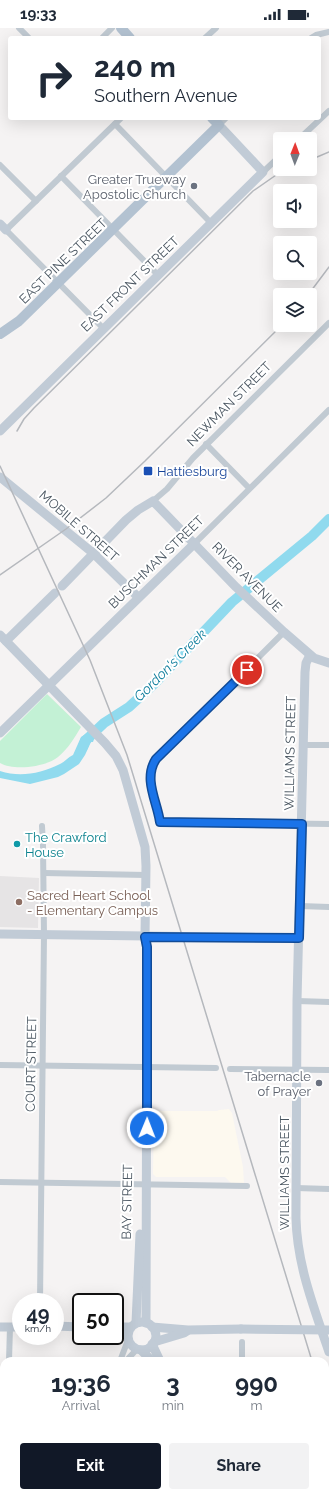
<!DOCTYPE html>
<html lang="en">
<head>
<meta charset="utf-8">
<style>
  body { margin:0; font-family:Raleway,sans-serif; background:#f2f2f3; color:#1f2937; height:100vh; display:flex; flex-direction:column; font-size:15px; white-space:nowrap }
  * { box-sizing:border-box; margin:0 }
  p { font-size:13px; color:#747a83 }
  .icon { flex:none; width:22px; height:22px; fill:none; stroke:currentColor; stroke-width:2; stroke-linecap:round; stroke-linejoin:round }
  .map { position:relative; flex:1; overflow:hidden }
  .side { position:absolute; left:0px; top:1329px; width:329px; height:140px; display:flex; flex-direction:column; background:#fff; border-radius:12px 12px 0 0; box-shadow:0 4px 16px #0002 }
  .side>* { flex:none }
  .guide { position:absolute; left:8px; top:8px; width:313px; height:84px; border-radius:4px; box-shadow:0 4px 16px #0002; background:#fff; color:#1f2937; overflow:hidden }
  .needle { width:26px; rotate:1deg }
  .buttons { position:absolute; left:273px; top:104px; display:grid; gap:8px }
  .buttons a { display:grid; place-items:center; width:44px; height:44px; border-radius:4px; background:#fff; box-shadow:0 4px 16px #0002; font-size:20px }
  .speed { position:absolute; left:12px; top:1265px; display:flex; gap:8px; font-size:20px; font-weight:700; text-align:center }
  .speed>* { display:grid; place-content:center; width:52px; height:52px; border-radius:50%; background:#fff; box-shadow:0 4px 16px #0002; line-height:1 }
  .speed small { font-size:10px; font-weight:400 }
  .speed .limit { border:2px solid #111; border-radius:6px; background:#fff; color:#111 }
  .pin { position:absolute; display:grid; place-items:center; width:34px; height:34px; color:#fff; margin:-17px; border:2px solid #fff; border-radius:50%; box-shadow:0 1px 4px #0007 }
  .me { position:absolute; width:44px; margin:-22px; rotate:1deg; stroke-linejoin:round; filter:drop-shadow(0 0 3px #0008) }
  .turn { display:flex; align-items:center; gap:14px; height:84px; padding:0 20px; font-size:18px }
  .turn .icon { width:52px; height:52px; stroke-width:2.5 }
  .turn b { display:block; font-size:28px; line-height:34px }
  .eta { display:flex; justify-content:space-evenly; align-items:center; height:68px; text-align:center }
  .eta b { font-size:24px; font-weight:700; line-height:28px }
  .primary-button { display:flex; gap:8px; margin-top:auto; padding:8px 20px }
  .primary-button a { flex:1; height:46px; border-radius:4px; background:#111827; color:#fff; font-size:16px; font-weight:700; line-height:46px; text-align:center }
  .primary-button a+a { background:#f2f2f3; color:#1f2937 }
  .status { display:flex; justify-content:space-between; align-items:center; height:28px; padding:0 20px; background:#fff; direction:ltr }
  .status svg { height:11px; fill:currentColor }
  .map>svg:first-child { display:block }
  .commercial { fill:#fdf9ef }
  .education { fill:#e6e4e5 }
  .green { fill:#c3f1d5 }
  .water { fill:#90daee }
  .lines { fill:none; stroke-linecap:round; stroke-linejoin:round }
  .stream { stroke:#90daee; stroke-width:1.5 }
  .river { stroke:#90daee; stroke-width:10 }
  .street { stroke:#c1cad2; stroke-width:6 }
  .secondary { stroke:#c1cbd6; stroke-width:9 }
  .primary { stroke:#b3c2d1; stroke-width:10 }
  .rail { stroke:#b5b8bd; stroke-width:1.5 }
  .secondary-bridge { stroke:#c1cbd6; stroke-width:9 }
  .route-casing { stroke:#114b97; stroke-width:10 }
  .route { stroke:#1a73e8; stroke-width:7 }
  .worship-dot { fill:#6b7280; stroke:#fff; stroke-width:1.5 }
  .transit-dot { fill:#1a4fb4; stroke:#fff; stroke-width:1.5 }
  .culture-dot { fill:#0f9aa8; stroke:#fff; stroke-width:1.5 }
  .education-dot { fill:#8d6e63; stroke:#fff; stroke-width:1.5 }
  .labels { text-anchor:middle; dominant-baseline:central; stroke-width:4; stroke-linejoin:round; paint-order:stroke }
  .worship-label { font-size:13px; fill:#5b616d; stroke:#fff; text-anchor:end }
  .street-label { font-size:13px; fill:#4a5661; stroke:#fff }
  .transit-label { font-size:13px; fill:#164399; stroke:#fff; text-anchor:start }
  .culture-label { font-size:13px; fill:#0d838f; stroke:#fff; text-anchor:start }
  .education-label { font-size:13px; fill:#785e54; stroke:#fff; text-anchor:start }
  .water-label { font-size:14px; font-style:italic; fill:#0c7c9b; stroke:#fff }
</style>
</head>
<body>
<div class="status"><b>19:33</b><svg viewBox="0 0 49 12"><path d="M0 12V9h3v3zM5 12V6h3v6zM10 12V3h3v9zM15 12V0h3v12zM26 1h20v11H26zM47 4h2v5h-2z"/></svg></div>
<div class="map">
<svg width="329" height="1469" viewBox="0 0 329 1469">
  <rect width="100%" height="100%" fill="#f5f3f3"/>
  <polygon class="commercial" points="229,1081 232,1085 243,1139 244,1156 232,1156 225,1149 156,1149 153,1146 154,1083 217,1083 219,1082"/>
  <polygon class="education" points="0,848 39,850 38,900 0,899"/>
  <path class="green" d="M 47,666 L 81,699 C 75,709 68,721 58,729 C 46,739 14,743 0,735 L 0,713 Z"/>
  <path class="water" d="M 87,705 L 94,711 L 93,714 L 91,714 L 85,727 L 79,736 L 64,746 L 58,749 L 30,756 L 0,750 L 0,743 C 21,750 41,745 60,736 C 65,734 68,729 73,727 L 81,709 Z"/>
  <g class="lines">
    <g class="stream">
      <polyline points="0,1370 4,1371"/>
      <polyline points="51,1465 52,1469"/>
    </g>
    <polyline class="river" points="83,719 85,713 104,695 129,679 154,656 232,574 312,508 329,491"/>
    <g class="street">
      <polyline points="19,0 29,10"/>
      <polyline points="102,10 112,0"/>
      <polyline points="205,10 216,0"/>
      <polyline points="311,10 316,7 329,4"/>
      <polyline points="115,96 211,195"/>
      <polyline points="219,97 226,90"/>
      <polyline points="299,111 329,83"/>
      <polyline points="0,137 36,173"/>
      <polyline points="263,144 280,128"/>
      <polyline points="61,148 158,247"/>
      <polyline points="103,300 6,202 121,90"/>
      <polyline points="206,416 249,460"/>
      <polyline points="153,473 167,461 193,430 329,295"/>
      <polyline points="195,515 329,382"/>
      <path d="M 284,604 L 156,731 C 143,751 157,773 160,794 L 329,796"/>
      <polyline points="303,717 329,717"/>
      <polyline points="44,845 146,847"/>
      <polyline points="300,878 329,879"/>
      <polyline points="297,973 329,974"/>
      <polyline points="0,1037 216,1040"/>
      <polyline points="230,1041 329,1042"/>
      <polyline points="0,1154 247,1158"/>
      <polyline points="296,1160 329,1161"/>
      <polyline points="40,1274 44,907 43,817 42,798"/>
      <polyline points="9,1333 10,1299"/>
      <polyline points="120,1333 128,1312"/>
      <polyline points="126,1333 137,1321"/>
      <polyline points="242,1333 242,1314"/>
      <polyline points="7,1469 8,1465"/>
      <polyline points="114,1469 114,1465"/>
    </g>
    <g class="secondary">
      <polyline points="0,196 6,202"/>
      <polyline points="0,403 263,144 219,97"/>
      <polyline points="0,449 93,525 138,569"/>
      <polyline points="62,558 126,492 138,482 153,473 236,559 284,604 314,630 329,635"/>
      <polyline points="0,607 105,715 116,728 123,742 145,819 146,838 145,909 147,919 146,1295"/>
      <polyline points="6,613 55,565"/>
      <path d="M 310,627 L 306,635 L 305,644 L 297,973 L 296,1190 C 297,1237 314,1280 329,1324"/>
      <polyline points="0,705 195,515"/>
      <polyline points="0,906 299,910"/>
      <circle cx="142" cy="1308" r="14"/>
      <polyline points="136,1295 140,1206"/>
      <polyline points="55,1298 81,1299"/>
      <polyline points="0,1299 21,1299"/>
      <polyline points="115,1299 131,1299"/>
      <polyline points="152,1299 188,1302 241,1301"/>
      <polyline points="154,1314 184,1305 187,1303"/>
      <polyline points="152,1316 160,1333"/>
      <polyline points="141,1322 152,1333"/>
      <polyline points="325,1420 329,1420"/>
      <polyline points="0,1448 4,1448"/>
      <polyline points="228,1469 228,1465"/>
    </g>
    <g class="primary">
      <polyline points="121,0 130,10"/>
      <polyline points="0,306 19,293 219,97 212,90"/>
    </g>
    <g class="rail">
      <polyline points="310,132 329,124"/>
      <polyline points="308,267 329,239"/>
      <polyline points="17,403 24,391 34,380 253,163 279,145 288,141"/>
      <polyline points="0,438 90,632 127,727 312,1333"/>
      <polyline points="0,547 66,501 106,470 145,433 282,297"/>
      <polyline points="325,1376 329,1389"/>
    </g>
    <polyline class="secondary-bridge" points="241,1301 329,1302"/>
  </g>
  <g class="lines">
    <g class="route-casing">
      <path id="route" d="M 147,1100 L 147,919 L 145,909 L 299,910 L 302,796 L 160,794 C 157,773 143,751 156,731 L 247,642"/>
    </g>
    <use href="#route" class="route"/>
  </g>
  <g class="worship-dot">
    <circle cx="194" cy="158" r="4"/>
    <circle cx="319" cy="1055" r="4"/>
  </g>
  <rect class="transit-dot" x="143" y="438" width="10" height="10" rx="2"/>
  <circle class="culture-dot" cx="17" cy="816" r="4"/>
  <circle class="education-dot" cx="19" cy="874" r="4"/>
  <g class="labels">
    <g class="worship-label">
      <text x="186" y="151">Greater Trueway<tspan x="186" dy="15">Apostolic Church</tspan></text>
      <text x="311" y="1048">Tabernacle<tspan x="311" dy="15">of Prayer</tspan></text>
    </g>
    <g class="street-label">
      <text transform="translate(63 233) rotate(-44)">EAST PINE STREET</text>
      <text transform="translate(130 256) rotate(-44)">EAST FRONT STREET</text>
      <text transform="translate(229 376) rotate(-45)">NEWMAN STREET</text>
      <text transform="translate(79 498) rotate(41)">MOBILE STREET</text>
      <text transform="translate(156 534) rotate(-44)">BUSCHMAN STREET</text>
      <text transform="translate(247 549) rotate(45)">RIVER AVENUE</text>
      <text transform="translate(290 725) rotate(-89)">WILLIAMS STREET</text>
      <text transform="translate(31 1036) rotate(-89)">COURT STREET</text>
      <text transform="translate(284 1145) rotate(-90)">WILLIAMS STREET</text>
      <text transform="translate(127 1174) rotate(-89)">BAY STREET</text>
    </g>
    <g class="transit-label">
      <text x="157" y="443">Hattiesburg</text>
    </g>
    <g class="culture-label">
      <text x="25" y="809">The Crawford<tspan x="25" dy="15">House</tspan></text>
    </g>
    <g class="education-label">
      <text x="27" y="867">Sacred Heart School<tspan x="27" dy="15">- Elementary Campus</tspan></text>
    </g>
    <g class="water-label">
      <text transform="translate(170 637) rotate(-45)">Gordon's Creek</text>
    </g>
  </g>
</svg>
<div class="buttons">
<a><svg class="needle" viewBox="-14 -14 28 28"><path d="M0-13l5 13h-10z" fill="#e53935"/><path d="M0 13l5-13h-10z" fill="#747a83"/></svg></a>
<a><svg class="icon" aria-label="sound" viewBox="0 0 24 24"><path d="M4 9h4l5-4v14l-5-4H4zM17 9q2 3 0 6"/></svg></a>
<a><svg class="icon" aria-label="search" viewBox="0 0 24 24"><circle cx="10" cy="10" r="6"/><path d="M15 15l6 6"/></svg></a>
<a><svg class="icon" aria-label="layers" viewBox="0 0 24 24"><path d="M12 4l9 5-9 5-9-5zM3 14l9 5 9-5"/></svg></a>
</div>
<div class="speed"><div>49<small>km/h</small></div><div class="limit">50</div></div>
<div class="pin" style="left:247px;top:642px;background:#d93025"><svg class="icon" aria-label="arrive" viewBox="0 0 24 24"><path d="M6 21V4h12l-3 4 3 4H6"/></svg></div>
<svg class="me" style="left:147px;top:1100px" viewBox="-20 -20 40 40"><circle r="17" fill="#1a73e8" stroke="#fff" stroke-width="3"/><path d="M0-11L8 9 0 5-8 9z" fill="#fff"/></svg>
<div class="guide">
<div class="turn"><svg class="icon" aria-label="right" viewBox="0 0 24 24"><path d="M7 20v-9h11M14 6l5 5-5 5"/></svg><div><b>240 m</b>Southern Avenue</div></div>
</div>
<section class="side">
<div class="eta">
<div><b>19:36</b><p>Arrival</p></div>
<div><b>3</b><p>min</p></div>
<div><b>990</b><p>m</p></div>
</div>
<div class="primary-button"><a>Exit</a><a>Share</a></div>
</section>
</div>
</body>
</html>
